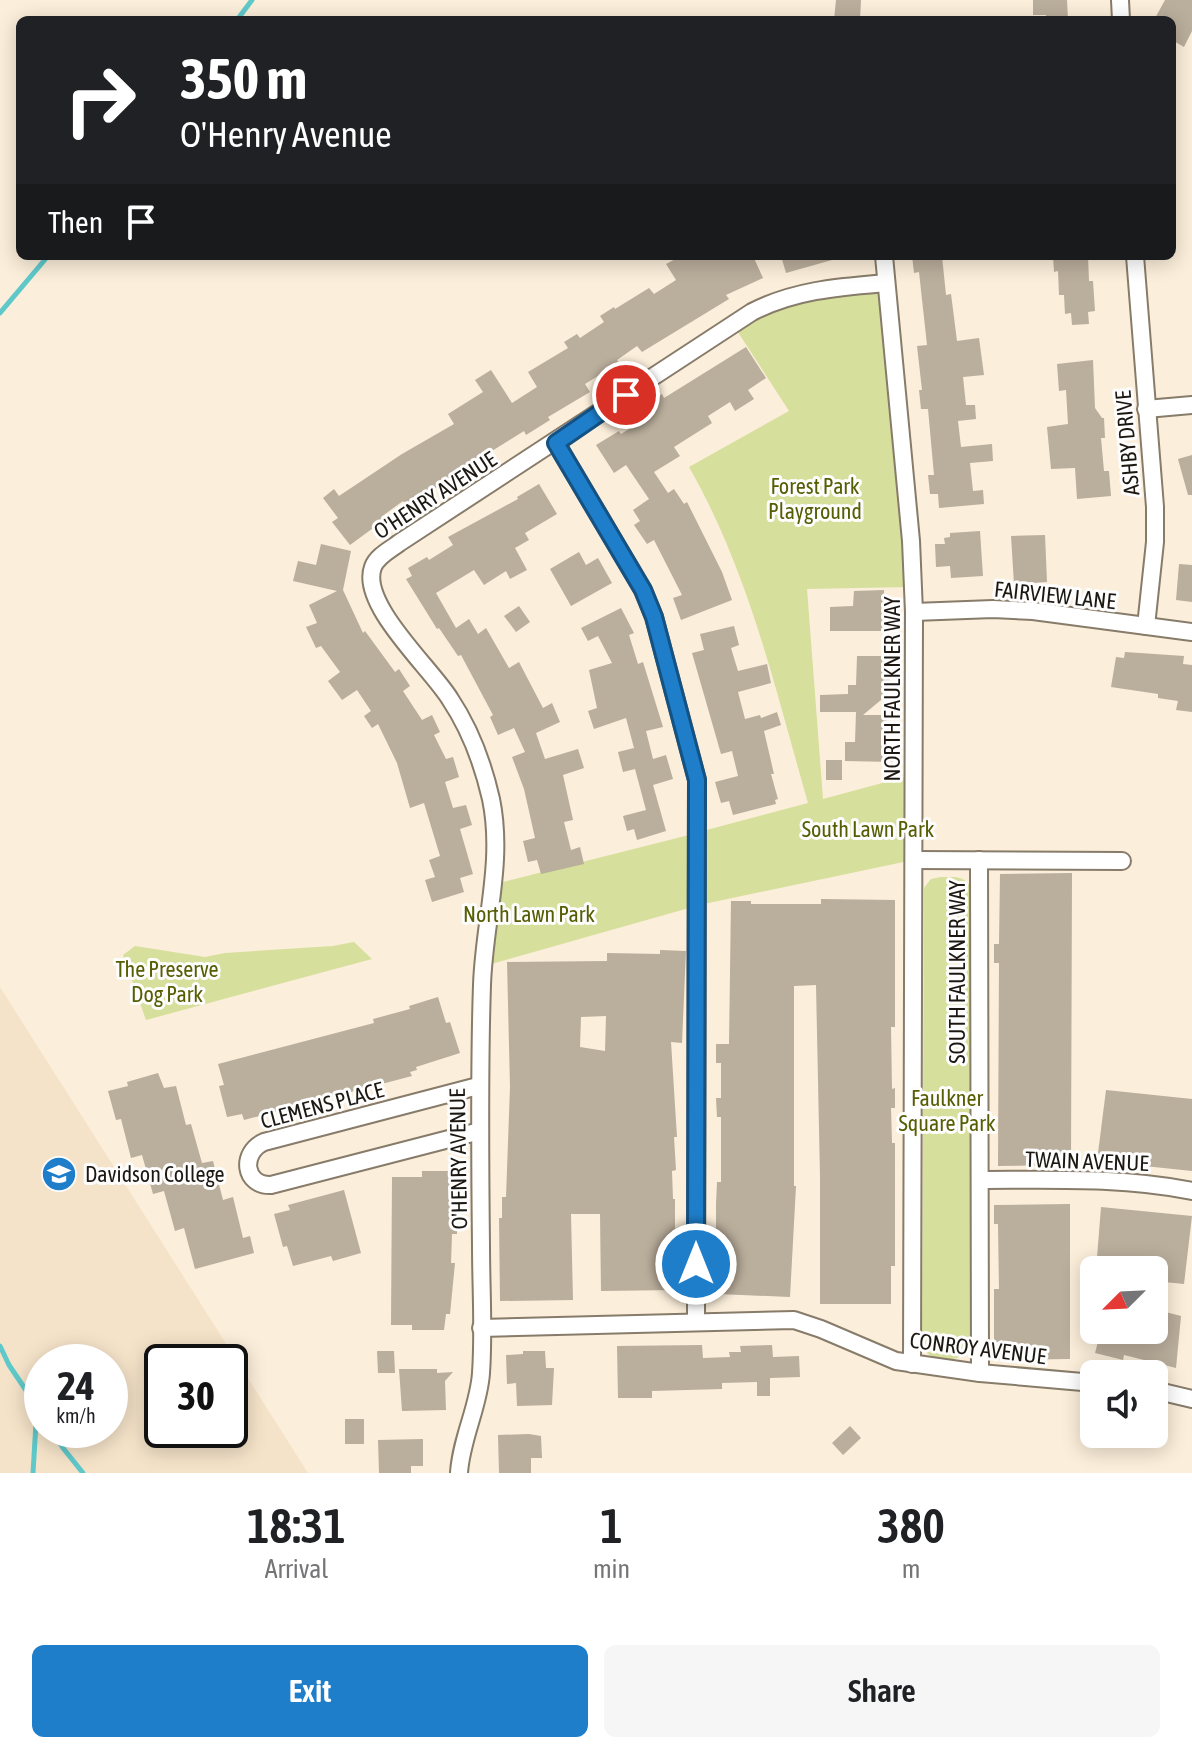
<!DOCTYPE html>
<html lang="en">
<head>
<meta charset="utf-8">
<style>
  body { margin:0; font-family:"Asap Condensed",sans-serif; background:#f6f6f6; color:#202124; height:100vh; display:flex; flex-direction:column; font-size:30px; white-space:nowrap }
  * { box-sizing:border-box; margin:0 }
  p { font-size:26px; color:#757577 }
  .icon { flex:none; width:44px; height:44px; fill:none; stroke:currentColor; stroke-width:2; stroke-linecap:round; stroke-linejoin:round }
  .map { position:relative; height:1473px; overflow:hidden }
  .drawer { display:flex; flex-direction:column; background:#fff; flex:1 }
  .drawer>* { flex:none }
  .top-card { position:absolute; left:16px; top:16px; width:1160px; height:244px; border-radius:12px; box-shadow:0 4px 20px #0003; background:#202124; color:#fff; overflow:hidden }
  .needle { width:52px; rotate:246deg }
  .buttons { position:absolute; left:1080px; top:1256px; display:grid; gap:16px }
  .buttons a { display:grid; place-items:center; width:88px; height:88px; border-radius:12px; background:#fff; box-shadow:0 4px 20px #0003; font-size:40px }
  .speed { position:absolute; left:24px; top:1344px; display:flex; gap:16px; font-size:40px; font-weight:700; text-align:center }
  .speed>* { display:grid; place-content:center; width:104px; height:104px; border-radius:50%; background:#fff; box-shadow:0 4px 20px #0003; line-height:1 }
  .speed small { font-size:20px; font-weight:400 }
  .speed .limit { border:4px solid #111; border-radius:12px; background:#fff; color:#111 }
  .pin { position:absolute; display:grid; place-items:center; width:68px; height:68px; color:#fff; margin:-34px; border:4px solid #fff; border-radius:50%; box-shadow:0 2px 8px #0007 }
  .me { position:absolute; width:88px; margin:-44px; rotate:0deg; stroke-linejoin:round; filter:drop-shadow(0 0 6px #0008) }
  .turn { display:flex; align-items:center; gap:28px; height:168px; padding:0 32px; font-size:36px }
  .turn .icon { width:104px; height:104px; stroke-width:2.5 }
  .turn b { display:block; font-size:56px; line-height:68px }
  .then { display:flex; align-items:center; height:76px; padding:0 32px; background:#0003; gap:16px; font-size:30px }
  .eta { display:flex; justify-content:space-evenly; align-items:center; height:136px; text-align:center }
  .eta b { font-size:48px; font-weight:600; line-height:56px }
  .cta { display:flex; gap:16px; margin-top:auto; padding:16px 32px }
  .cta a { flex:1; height:92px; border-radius:12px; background:#1e7eca; color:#fff; font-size:32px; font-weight:600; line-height:92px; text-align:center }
  .cta a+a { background:#f6f6f6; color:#202124 }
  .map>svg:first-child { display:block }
  .built { fill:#f5e3c9; fill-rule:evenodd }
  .green { fill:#d6df9b }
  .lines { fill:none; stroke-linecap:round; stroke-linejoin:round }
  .stream { stroke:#5fc9ca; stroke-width:5 }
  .building { fill:#baae9c; fill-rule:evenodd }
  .street-casing { stroke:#877b6a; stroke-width:20 }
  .street { stroke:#fff; stroke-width:16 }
  .route-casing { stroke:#145283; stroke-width:20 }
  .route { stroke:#1e7eca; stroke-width:14 }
  .labels { text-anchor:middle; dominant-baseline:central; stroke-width:6; stroke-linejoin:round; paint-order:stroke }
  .street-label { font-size:22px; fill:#1c1711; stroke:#fdfdfd }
  .park-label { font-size:22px; fill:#575d03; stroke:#fdfdfd }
  .poi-label { font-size:22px; fill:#1c1711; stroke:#fdfdfd; text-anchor:start }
</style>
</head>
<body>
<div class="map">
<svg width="1192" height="1473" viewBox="0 0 1192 1473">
  <rect width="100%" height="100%" fill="#fbeeda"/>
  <path class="built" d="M 0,987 L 308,1473 L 0,1473 ZM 42,1362 L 110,1362 L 110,1430 L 42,1430 ZM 162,1362 L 230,1362 L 230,1430 L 162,1430 Z"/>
  <g class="green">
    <path d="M 885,285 L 911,587 L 807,589 L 823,799 L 912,775 L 913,860 L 699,905 L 699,832 L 808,803 C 775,688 749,572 689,467 L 789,411 L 734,326 L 771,304 Z"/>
    <polygon points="697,833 696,906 484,966 495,884"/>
    <path d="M 941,877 C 954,877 965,875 971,888 L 972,1346 C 964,1360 942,1365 928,1354 C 923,1349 923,1341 922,1334 L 924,888 L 931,879 Z"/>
    <polygon points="354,942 372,959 146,1020 123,955 135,946 205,957 225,953 333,946"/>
  </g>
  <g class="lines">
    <g class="stream">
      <polyline points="237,20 252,0"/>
      <polyline points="0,313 48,256"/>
      <polyline points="0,1346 9,1365 42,1414"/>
      <polyline points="52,1430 63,1448 83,1473"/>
      <polyline points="33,1473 37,1406"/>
    </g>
  </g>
  <g class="building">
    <polygon points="836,0 861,0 860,20 834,20"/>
    <polygon points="1033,0 1067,0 1068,20 1046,20 1046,15 1033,15"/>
    <polygon points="1165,0 1192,0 1192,31 1184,47 1172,40 1172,20 1154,20"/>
    <polygon points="681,256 753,256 763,278 726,295 729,299 642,352 637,346 617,360 619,363 585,384 590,392 548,417 550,420 526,435 524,431 466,467 468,472 446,485 444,482 408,508 403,501 381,517 384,520 350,545 332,522 338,518 323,498 334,489 339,496 402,454 454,424 448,414 483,392 475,380 491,370 512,403 537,387 528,372 568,348 564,342 577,334 580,338 604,322 600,316 614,307 615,309 649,288 654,294 676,280 666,264"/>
    <polygon points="781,256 832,256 832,260 786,273"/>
    <polygon points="912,256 942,256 946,295 951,294 957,341 979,338 984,375 963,377 966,405 975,405 976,419 958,421 961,447 992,444 993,461 970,463 973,491 983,490 984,504 939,508 938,494 930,494 928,475 934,475 928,409 921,409 919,390 922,390 917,346 927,345 919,272 914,273"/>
    <polygon points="1053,256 1088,256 1089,281 1093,281 1095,311 1088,312 1089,324 1072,325 1071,313 1065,314 1064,295 1059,295 1058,271 1054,272"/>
    <polygon points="746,347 766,378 748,390 754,399 735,411 730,402 708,416 712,423 674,447 680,456 654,472 668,493 674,489 684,504 687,502 722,572 732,600 681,620 673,598 682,595 654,540 647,544 634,525 640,521 633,510 649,499 626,465 614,473 596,445 619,431 621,434 645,419 639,409 662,394 664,398"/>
    <polygon points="1093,360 1095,408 1102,418 1104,418 1105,438 1101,438 1104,471 1109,471 1111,496 1077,499 1075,468 1051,469 1047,427 1068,424 1066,390 1059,391 1057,364"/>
    <polygon points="1192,455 1192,495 1188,495 1178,459"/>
    <polygon points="539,484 557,514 525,533 529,540 515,548 527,570 510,579 506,571 484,585 474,570 436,593 456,628 469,619 478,634 486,628 509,668 519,662 543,708 552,703 560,722 536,733 545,759 578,749 584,768 563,775 573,820 564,822 571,850 580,847 584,864 541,874 537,860 528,862 523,841 535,838 524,789 512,757 525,752 514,728 498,735 490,717 493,715 461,655 458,656 439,628 437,629 406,579 412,576 408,568 427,557 429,560 453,545 448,537 518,499 517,497"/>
    <polygon points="980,531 983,576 951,578 950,566 936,567 935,544 945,544 944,538 950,537 950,533"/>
    <polygon points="1045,535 1047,582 1014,584 1011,536"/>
    <polygon points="321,544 351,551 343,590 363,633 365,631 395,672 399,669 410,686 403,691 422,720 432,715 440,732 434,735 446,759 453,757 459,777 445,782 453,808 466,805 472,825 460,829 473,874 460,878 464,892 432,902 425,880 435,877 429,860 440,856 424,803 410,808 397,763 378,724 372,728 364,716 371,711 357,690 342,700 328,681 340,672 321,646 316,648 306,627 317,623 309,605 337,591 293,581 298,561 316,565"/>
    <polygon points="579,552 586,565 598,558 612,583 571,606 550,569"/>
    <polygon points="1179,564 1192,565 1192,602 1176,600"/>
    <polygon points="884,590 884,602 891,602 891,631 830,631 830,607 853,606 854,591"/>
    <polygon points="519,606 530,622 516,632 504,616"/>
    <polygon points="621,608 634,633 629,635 638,664 643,662 663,727 646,731 653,759 666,755 673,779 653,785 666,831 637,840 634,829 627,831 623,816 646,810 635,769 623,772 618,752 634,748 626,718 594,729 588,711 597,708 589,670 612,663 598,636 588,641 581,628"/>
    <polygon points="734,626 739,645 731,648 738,671 767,664 771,683 738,692 745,719 760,715 761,718 777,712 781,725 764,731 774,774 771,774 778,799 775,800 776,804 733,815 729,801 721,803 715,782 738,776 732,751 721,754 692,653 704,650 700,634"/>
    <polygon points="1125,652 1184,656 1183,664 1192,665 1192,712 1176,710 1178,701 1158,698 1158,694 1111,687 1116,657 1124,658"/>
    <polygon points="857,656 889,656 890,685 894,689 863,715 887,715 886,727 894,727 893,762 845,761 845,742 855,742 856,712 820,712 820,695 848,694 848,685 856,685"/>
    <rect x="826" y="760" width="16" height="20"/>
    <polygon points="1072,873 1071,1165 998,1166 999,963 994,963 994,944 999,944 1000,874"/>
    <polygon points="821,899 895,900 895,1027 891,1027 892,1089 895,1088 895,1108 891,1108 892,1143 895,1143 895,1266 891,1266 891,1304 820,1304 820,1176 816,985 794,986 794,1186 796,1186 790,1297 718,1294 721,1239 716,1239 716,1204 717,1182 721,1182 721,1117 717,1117 716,1098 721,1098 721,1063 716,1063 716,1044 729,1044 731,901 751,901 751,904 821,904"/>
    <path d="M 660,950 L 686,951 L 682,1043 L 671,1042 L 677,1137 L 674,1137 L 676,1170 L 672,1171 L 673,1199 L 675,1199 L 675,1290 L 601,1291 L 600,1214 L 571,1214 L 573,1300 L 500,1301 L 499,1218 L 502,1218 L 502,1197 L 506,1197 L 510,1087 L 507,962 L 607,961 L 607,953 L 660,954 ZM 606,1016 L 605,1051 L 580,1047 L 581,1017 Z"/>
    <polygon points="438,997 446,1023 450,1022 460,1053 416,1067 417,1070 410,1072 412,1076 244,1120 242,1114 227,1117 219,1086 224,1085 218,1064 374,1023 373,1019 410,1009 409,1006"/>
    <polygon points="158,1073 164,1088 176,1086 186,1125 191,1124 202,1163 213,1161 223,1200 233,1197 243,1238 250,1236 254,1253 195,1269 184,1228 175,1231 164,1191 153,1194 142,1155 131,1158 121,1119 116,1120 108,1091 128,1086 127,1082"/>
    <polygon points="1106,1090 1192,1099 1192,1171 1097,1161"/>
    <polygon points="422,1171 452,1171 452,1217 457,1217 457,1234 452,1234 451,1263 455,1263 450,1314 446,1314 444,1330 412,1330 412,1325 391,1325 392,1177 422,1177"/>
    <polygon points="344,1190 361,1253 333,1261 331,1256 293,1266 287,1246 283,1247 274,1214 290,1210 288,1205"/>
    <polygon points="1070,1204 1070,1359 999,1360 998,1342 994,1342 994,1289 999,1289 998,1224 994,1224 994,1205"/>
    <polygon points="1101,1207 1192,1216 1184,1284 1154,1281 1154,1270 1096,1270"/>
    <polygon points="1154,1309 1181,1316 1176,1368 1124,1355 1123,1360 1095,1353 1101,1330 1154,1330"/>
    <polygon points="702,1345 703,1358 730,1357 729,1352 741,1352 740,1346 772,1345 773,1357 799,1356 800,1377 770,1378 770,1396 757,1396 757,1382 722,1383 722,1389 652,1391 652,1398 618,1398 617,1346"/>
    <polygon points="377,1351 394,1351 395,1373 378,1373"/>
    <polygon points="523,1351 545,1351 546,1368 554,1368 552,1405 517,1406 516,1383 507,1384 506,1355 523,1354"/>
    <polygon points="399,1369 437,1369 437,1373 453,1372 445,1381 446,1410 402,1411"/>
    <rect x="345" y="1419" width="19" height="25"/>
    <polygon points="850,1426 861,1438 843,1455 832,1443"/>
    <polygon points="529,1434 541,1436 542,1458 531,1458 531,1473 499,1473 498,1435"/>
    <polygon points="423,1439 423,1466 411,1466 411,1473 379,1473 378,1440"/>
  </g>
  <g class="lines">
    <g class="street-casing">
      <g id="street">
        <polyline points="1120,0 1121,20"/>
        <polyline points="884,256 911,541 914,612 912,1364"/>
        <polyline points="1135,256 1155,507 1155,542 1146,626"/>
        <polyline points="1146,409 1192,405"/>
        <polyline points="556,443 643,590 654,617 697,780 696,1321"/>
        <polyline points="914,612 993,609 1033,611 1192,632"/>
        <polyline points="915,860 1122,861"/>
        <polyline points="979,860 980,1373"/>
        <path d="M 478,1086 L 264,1142 C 240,1153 244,1186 271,1185 L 480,1131"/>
        <path d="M 980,1180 C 1051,1180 1123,1177 1192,1191"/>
        <polyline points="481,1328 794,1320 821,1329 896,1361 980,1373 1094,1383"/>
        <polyline points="1154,1390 1192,1399"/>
        <path d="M 459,1473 C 461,1439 479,1406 481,1373 C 484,1331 481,1288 481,1246 C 480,1159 479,1072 482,985 C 484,922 504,862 491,799 C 483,764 470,729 450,699 C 432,669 359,604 373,567 C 377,556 390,550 399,543 L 752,312 C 795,290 839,287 886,283"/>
      </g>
    </g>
    <use href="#street" class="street"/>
  </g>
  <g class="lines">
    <g class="route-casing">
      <polyline id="route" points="626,395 556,443 643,590 654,617 697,780 696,1264"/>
    </g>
    <use href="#route" class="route"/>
  </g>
  <defs>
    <g id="university-disc" transform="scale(1.8)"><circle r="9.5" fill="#1e7eca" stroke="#fdfdfd"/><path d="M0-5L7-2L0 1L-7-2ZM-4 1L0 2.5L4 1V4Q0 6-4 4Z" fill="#fff"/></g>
  </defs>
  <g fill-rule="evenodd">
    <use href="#university-disc" x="59" y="1174"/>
  </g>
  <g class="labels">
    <g class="street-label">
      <text transform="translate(1127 443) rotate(-95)">ASHBY DRIVE</text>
      <text transform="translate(435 495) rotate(-33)">O'HENRY AVENUE</text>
      <text transform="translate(1055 595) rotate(6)">FAIRVIEW LANE</text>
      <text transform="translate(892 689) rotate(-90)">NORTH FAULKNER WAY</text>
      <text transform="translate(957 972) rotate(-90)">SOUTH FAULKNER WAY</text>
      <text transform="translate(322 1105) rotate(-15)">CLEMENS PLACE</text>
      <text transform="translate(458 1159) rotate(-91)">O'HENRY AVENUE</text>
      <text transform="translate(1087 1161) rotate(2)">TWAIN AVENUE</text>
      <text transform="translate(978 1348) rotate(7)">CONROY AVENUE</text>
    </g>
    <g class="park-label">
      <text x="815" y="486">Forest Park<tspan x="815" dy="25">Playground</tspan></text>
      <text x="868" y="829">South Lawn Park</text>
      <text x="529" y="914">North Lawn Park</text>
      <text x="167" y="969">The Preserve<tspan x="167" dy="25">Dog Park</tspan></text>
      <text x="947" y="1098">Faulkner<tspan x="947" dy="25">Square Park</tspan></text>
    </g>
    <g class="poi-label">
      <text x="85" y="1174">Davidson College</text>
    </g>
  </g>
</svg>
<div class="buttons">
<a><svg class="needle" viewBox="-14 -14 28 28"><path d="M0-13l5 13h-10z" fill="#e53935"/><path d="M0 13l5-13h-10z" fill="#757577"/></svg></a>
<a><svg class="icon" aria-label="sound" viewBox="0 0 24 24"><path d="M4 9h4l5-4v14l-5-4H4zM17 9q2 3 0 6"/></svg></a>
</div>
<div class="speed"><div>24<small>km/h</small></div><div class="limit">30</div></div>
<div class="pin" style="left:626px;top:395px;background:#d93025"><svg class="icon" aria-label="arrive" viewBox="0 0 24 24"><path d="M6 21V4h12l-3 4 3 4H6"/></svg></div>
<svg class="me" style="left:696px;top:1264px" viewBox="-20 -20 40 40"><circle r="17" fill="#1e7eca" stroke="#fff" stroke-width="3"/><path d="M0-11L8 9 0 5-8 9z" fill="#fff"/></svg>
<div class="top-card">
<div class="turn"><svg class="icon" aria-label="right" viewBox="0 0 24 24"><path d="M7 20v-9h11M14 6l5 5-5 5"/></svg><div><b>350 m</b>O'Henry Avenue</div></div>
<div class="then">Then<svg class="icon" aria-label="arrive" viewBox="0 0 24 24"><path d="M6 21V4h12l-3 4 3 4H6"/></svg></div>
</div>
</div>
<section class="drawer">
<div class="eta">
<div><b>18:31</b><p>Arrival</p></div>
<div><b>1</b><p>min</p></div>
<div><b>380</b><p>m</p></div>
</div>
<div class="cta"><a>Exit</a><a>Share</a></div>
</section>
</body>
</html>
